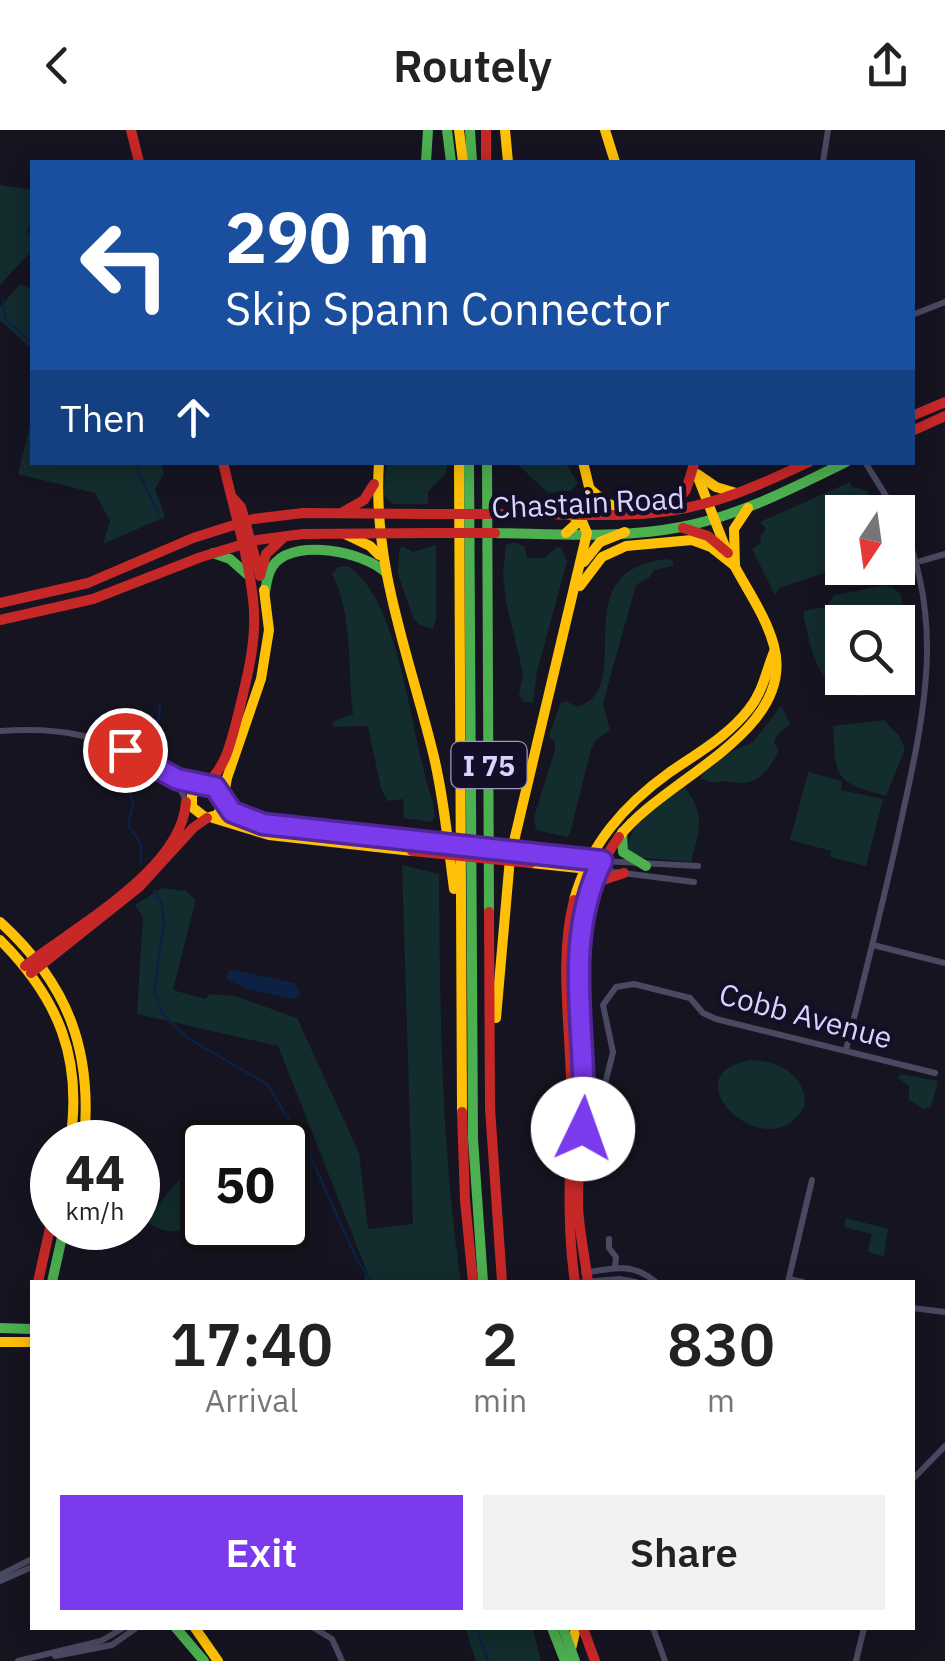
<!DOCTYPE html>
<html lang="en">
<head>
<meta charset="utf-8">
<style>
  body { margin:0; font-family:"IBM Plex Sans",sans-serif; background:#f2f2f2; color:#222; height:100vh; display:flex; flex-direction:column; font-size:38px; white-space:nowrap }
  * { box-sizing:border-box; margin:0 }
  p { font-size:32px; color:#767676 }
  .icon { flex:none; width:55px; height:55px; fill:none; stroke:currentColor; stroke-width:2; stroke-linecap:round; stroke-linejoin:round }
  .map { position:relative; flex:1; overflow:hidden }
  .side { position:absolute; left:30px; top:1150px; width:885px; height:350px; display:flex; flex-direction:column; background:#fff; border-radius:0px; box-shadow:0 5px 25px #0003 }
  .side>* { flex:none }
  .hud { position:absolute; left:30px; top:30px; width:885px; height:305px; border-radius:0px; box-shadow:0 5px 25px #0003; background:#1a4fa0; color:#fff; overflow:hidden }
  .needle { width:65px; rotate:193deg }
  .fabs { position:absolute; left:825px; top:365px; display:grid; gap:20px }
  .fabs a { display:grid; place-items:center; width:90px; height:90px; border-radius:0px; background:#fff; box-shadow:0 5px 25px #0003; font-size:50px }
  .speed { position:absolute; left:30px; top:990px; display:flex; gap:20px; font-size:50px; font-weight:700; text-align:center }
  .speed>* { display:grid; place-content:center; width:130px; height:130px; border-radius:50%; background:#fff; box-shadow:0 5px 25px #0003; line-height:1 }
  .speed small { font-size:25px; font-weight:400 }
  .speed .limit { border:5px solid #111; border-radius:15px; background:#fff; color:#111 }
  .pin { position:absolute; display:grid; place-items:center; width:85px; height:85px; color:#fff; margin:-42px; border:5px solid #fff; border-radius:50%; box-shadow:0 2px 10px #0007 }
  .me { position:absolute; width:110px; margin:-55px; rotate:3deg; stroke-linejoin:round; filter:drop-shadow(0 0 8px #0008) }
  .turn { display:flex; align-items:center; gap:35px; height:210px; padding:0 30px; font-size:45px }
  .turn .icon { width:130px; height:130px; stroke-width:2.5 }
  .turn b { display:block; font-size:70px; line-height:85px }
  .then { display:flex; align-items:center; height:95px; padding:0 30px; background:#0003; gap:20px; font-size:38px }
  .eta { display:flex; justify-content:space-evenly; align-items:center; height:170px; text-align:center }
  .eta b { font-size:60px; font-weight:600; line-height:70px }
  .primary-button { display:flex; gap:20px; margin-top:auto; padding:20px 30px }
  .primary-button a { flex:1; height:115px; border-radius:0px; background:#7c3aed; color:#fff; font-size:40px; font-weight:600; line-height:115px; text-align:center }
  .primary-button a+a { background:#f2f2f2; color:#222 }
  header { display:flex; justify-content:space-between; align-items:center; height:130px; padding:0 30px; background:#fff; font-size:45px; font-weight:600 }
  .map>svg:first-child { display:block }
  .green { fill:#132c2d; fill-rule:evenodd }
  .water { fill:#0d2144 }
  .lines { fill:none; stroke-linecap:round; stroke-linejoin:round }
  .stream { stroke:#0d2144; stroke-width:2.5 }
  .street { stroke:#4a4962; stroke-width:6 }
  .fast { stroke:#4caf50; stroke-width:10 }
  .slow { stroke:#ffc107; stroke-width:10 }
  .jam { stroke:#c62828; stroke-width:10 }
  .fast-bridge { stroke:#4caf50; stroke-width:10 }
  .slow-bridge { stroke:#ffc107; stroke-width:10 }
  .jam-bridge { stroke:#c62828; stroke-width:10 }
  .route-casing { stroke:#51269a; stroke-width:25 }
  .route { stroke:#7c3aed; stroke-width:18 }
  .labels { text-anchor:middle; dominant-baseline:central; stroke-width:9; stroke-linejoin:round; paint-order:stroke }
  .shield { fill:#130f26; stroke:#9e99be; stroke-width:2.5 }
  .shield-label { font-size:28px; font-weight:bold; fill:#d9d4ff }
  .street-label { font-size:30px; fill:#d9d4ff; stroke:#130f26 }
</style>
</head>
<body>
<header><svg class="icon" aria-label="back" viewBox="0 0 24 24"><path d="M15 5l-7 7 7 7"/></svg>Routely<svg class="icon" aria-label="share" viewBox="0 0 24 24"><path d="M12 15V3M7 8l5-5 5 5M5 13v7h14v-7"/></svg></header>
<div class="map">
<svg width="945" height="1531" viewBox="0 0 945 1531">
  <rect width="100%" height="100%" fill="#161421"/>
  <g class="green">
    <polygon points="0,55 32,60 32,89 27,102 32,105 32,120 0,155"/>
    <polygon points="20,154 32,159 32,219 0,190 0,177"/>
    <polygon points="32,287 32,332 161,333 164,343 155,359 165,387 103,414 110,391 95,363 18,344"/>
    <polygon points="387,333 447,333 446,344 428,361 428,374 393,374 383,365"/>
    <polygon points="516,333 566,333 578,354 570,361 548,363"/>
    <polygon points="850,352 852,357 866,360 880,382 842,382 842,437 779,458 775,465 752,419 761,413 760,406 766,399 760,392"/>
    <polygon points="514,412 524,416 527,428 544,428 557,417 561,418 567,431 537,542 533,573 524,572 519,565 523,543 506,472 503,445 506,415"/>
    <polygon points="436,415 436,489 433,499 420,495 414,490 398,444 399,422 402,416 413,422"/>
    <path d="M 667,429 L 673,431 L 673,436 L 654,440 L 650,447 L 636,455 L 603,573 L 610,600 L 596,610 L 591,619 L 570,703 L 567,707 L 536,700 L 534,687 L 555,620 L 555,613 L 549,606 L 560,574 L 566,571 L 577,577 C 641,558 559,440 667,429 Z"/>
    <path d="M 348,436 C 402,472 410,608 432,669 L 435,687 L 431,692 L 404,688 L 403,669 L 388,671 L 381,659 L 368,596 L 334,597 L 332,592 L 353,584 C 347,539 354,486 332,444 L 338,437 Z"/>
    <path d="M 881,456 L 892,457 L 901,464 L 907,527 L 901,533 L 904,556 C 830,585 815,547 803,481 L 825,477 L 835,465 ZM 842,492 L 898,492 L 898,548 L 842,548 Z"/>
    <path d="M 781,576 L 790,594 L 777,605 L 774,613 L 779,620 C 770,637 762,652 741,653 C 729,653 725,649 715,653 L 701,649 L 702,644 L 731,622 L 753,612 Z"/>
    <path d="M 884,590 L 899,606 L 905,619 L 886,666 C 832,652 836,646 833,596 Z"/>
    <polygon points="808,642 842,651 841,660 883,669 866,736 830,727 831,721 790,710"/>
    <path d="M 684,656 C 706,686 700,698 691,732 L 644,728 L 628,722 C 626,693 662,672 684,656 Z"/>
    <path d="M 402,735 L 439,744 C 440,880 441,1017 461,1152 L 364,1152 L 366,1139 L 278,916 L 137,884 L 143,787 L 135,775 L 162,758 L 186,761 L 195,770 L 194,777 L 173,860 L 205,869 L 210,864 L 235,866 L 297,888 L 359,1023 L 368,1099 L 413,1094 Z"/>
    <path d="M 752,930 C 779,931 805,945 805,974 C 772,1045 663,943 752,930 Z"/>
    <polygon points="902,944 938,951 931,977 924,979 909,970 909,956 897,947"/>
    <path d="M 202,1023 L 202,1090 C 185,1106 155,1106 142,1084 L 158,1075 Z"/>
    <polygon points="846,1088 888,1099 884,1126 868,1122 872,1104 844,1097"/>
    <polygon points="465,1498 533,1498 541,1531 476,1531"/>
  </g>
  <polygon class="water" points="233,840 295,853 301,865 293,869 247,859 226,849 228,841"/>
  <g class="lines">
    <g class="stream">
      <polyline points="3,169 5,189 32,213"/>
      <polyline points="134,332 159,385"/>
      <polyline points="142,613 159,588 160,573"/>
      <polyline points="125,638 133,675 128,695 141,714 141,734"/>
      <polyline points="154,760 162,775 164,793 154,862 163,885 189,909 267,954 309,1023 357,1130 372,1152"/>
      <polyline points="476,1498 488,1531"/>
    </g>
    <g class="street">
      <polyline points="823,32 828,0"/>
      <polyline points="912,185 945,172"/>
      <polyline points="865,332 896,382"/>
      <polyline points="921,431 945,424"/>
      <polyline points="123,585 122,605 127,620"/>
      <path d="M 0,601 C 59,597 106,604 154,640 C 167,649 182,656 186,672"/>
      <polyline points="106,611 122,587"/>
      <polyline points="163,642 202,656"/>
      <polyline points="602,731 698,736"/>
      <polyline points="599,740 694,752"/>
      <polyline points="873,815 945,833"/>
      <path d="M 846,920 C 866,841 886,762 903,682 C 926,577 945,484 898,384"/>
      <polyline points="586,968 600,974 613,922 603,875 616,857 634,854 690,868 703,883 716,889 935,943"/>
      <polyline points="609,1109 609,1118 616,1127 615,1137"/>
      <path d="M 584,1143 C 612,1138 632,1132 656,1152"/>
      <polyline points="789,1149 803,1152"/>
      <polyline points="583,1152 619,1149 636,1152"/>
      <polyline points="788,1152 812,1050"/>
      <polyline points="912,1178 945,1182"/>
      <polyline points="912,1350 945,1316"/>
      <polyline points="0,1445 32,1429"/>
      <polyline points="0,1451 32,1437"/>
      <polyline points="314,1498 332,1509 342,1531"/>
      <polyline points="653,1498 665,1531"/>
      <polyline points="55,1526 112,1515 136,1498"/>
      <polyline points="18,1531 101,1511 123,1498"/>
      <polyline points="856,1531 864,1498"/>
    </g>
    <g class="fast">
      <polyline points="447,0 451,32"/>
      <polyline points="470,0 472,32"/>
      <polyline points="426,32 428,0"/>
      <polyline points="469,332 473,1009 483,1152"/>
      <polyline points="487,332 489,782"/>
      <path d="M 495,403 C 556,404 620,409 681,397 C 739,386 793,358 846,332"/>
      <polyline points="213,423 230,429 248,445"/>
      <path d="M 265,462 C 267,451 268,440 276,432 C 299,409 362,422 384,441"/>
      <polyline points="622,702 623,722 646,736"/>
      <polyline points="52,1152 64,1098"/>
      <polyline points="0,1198 32,1199"/>
      <polyline points="176,1498 204,1531"/>
      <polyline points="552,1498 565,1531"/>
    </g>
    <g class="slow">
      <polyline points="459,0 463,32"/>
      <polyline points="505,0 508,32"/>
      <polyline points="605,0 615,32"/>
      <path d="M 379,332 C 372,435 409,525 433,623 C 444,668 448,714 454,759"/>
      <polyline points="459,332 462,982"/>
      <polyline points="697,344 716,357 736,363"/>
      <polyline points="697,345 726,419"/>
      <polyline points="590,359 606,373 637,384"/>
      <polyline points="566,403 590,381 591,365 583,332"/>
      <polyline points="345,404 370,416 379,425"/>
      <polyline points="584,432 600,412 625,402"/>
      <polyline points="735,436 734,399 748,378"/>
      <polyline points="580,456 602,427 626,416 692,410 711,417 735,436"/>
      <polyline points="223,666 212,656 200,657 192,665 192,677 206,688 217,685 222,677 227,648 261,549 269,500 264,460"/>
      <polyline points="213,688 269,705 412,721"/>
      <path d="M 619,707 C 663,649 797,602 774,516 C 766,486 747,460 733,433"/>
      <polyline points="531,733 598,740"/>
      <path d="M 574,770 C 589,715 624,675 670,642 C 698,623 728,606 749,579 C 763,562 766,541 774,522"/>
      <path d="M 0,792 C 68,854 93,920 84,1012"/>
      <path d="M 0,810 C 59,869 83,929 70,1012"/>
      <polyline points="496,888 510,728 587,403 581,389 568,384"/>
      <polyline points="0,1212 32,1212"/>
      <polyline points="195,1498 218,1531"/>
      <polyline points="571,1519 576,1498"/>
    </g>
    <g class="jam">
      <polyline points="131,0 139,32"/>
      <polyline points="486,0 486,32"/>
      <polyline points="912,286 945,272"/>
      <polyline points="912,301 945,286"/>
      <polyline points="233,368 241,377 260,445"/>
      <polyline points="670,380 686,360 694,334"/>
      <polyline points="341,383 364,370 374,354"/>
      <path d="M 521,384 C 570,384 620,388 669,381 C 719,374 764,353 809,332"/>
      <polyline points="683,398 708,406 728,423"/>
      <polyline points="260,446 266,424 282,409"/>
      <polyline points="0,473 88,453 193,408 253,389 303,383 430,384"/>
      <polyline points="0,490 93,469 201,427 257,410 303,404 431,403"/>
      <path d="M 206,654 C 227,636 231,611 238,585 C 247,548 258,508 253,469 C 248,424 233,377 223,332"/>
      <path d="M 224,673 C 274,710 352,704 412,710"/>
      <polyline points="533,722 590,729"/>
      <polyline points="590,766 603,750 624,743"/>
      <path d="M 574,770 C 559,829 570,893 571,953 C 572,1020 565,1086 575,1152"/>
      <polyline points="489,782 490,978 502,1152"/>
      <path d="M 25,836 C 74,797 182,740 186,672"/>
      <polyline points="31,843 139,757 193,698 207,688"/>
      <polyline points="462,982 465,1070 473,1152"/>
      <polyline points="38,1152 52,1089"/>
      <path d="M 588,1152 C 585,1127 579,1101 578,1076 C 577,1040 584,1004 585,968 C 587,879 560,785 619,707"/>
      <polyline points="583,1498 595,1531"/>
    </g>
    <polyline class="fast-bridge" points="563,1498 575,1531"/>
    <polyline class="slow-bridge" points="412,710 533,722"/>
    <g class="jam-bridge">
      <polyline points="430,384 521,384"/>
      <polyline points="431,403 495,403"/>
      <polyline points="412,721 531,733"/>
    </g>
  </g>
  <g class="lines">
    <g class="route-casing">
      <path id="route" d="M 125,620 L 177,649 L 215,657 L 232,682 L 263,694 L 602,731 C 560,815 589,910 583,999"/>
    </g>
    <use href="#route" class="route"/>
  </g>
  <g class="labels">
    <rect class="shield" x="451.5" y="612" width="75" height="46" rx="8"/>
    <g class="shield-label">
      <text x="489" y="635">I 75</text>
    </g>
    <g class="street-label">
      <text transform="translate(588 372) rotate(-3)">Chastain Road</text>
      <text transform="translate(806 885) rotate(15)">Cobb Avenue</text>
    </g>
  </g>
</svg>
<div class="fabs">
<a><svg class="needle" viewBox="-14 -14 28 28"><path d="M0-13l5 13h-10z" fill="#e53935"/><path d="M0 13l5-13h-10z" fill="#767676"/></svg></a>
<a><svg class="icon" aria-label="search" viewBox="0 0 24 24"><circle cx="10" cy="10" r="6"/><path d="M15 15l6 6"/></svg></a>
</div>
<div class="speed"><div>44<small>km/h</small></div><div class="limit">50</div></div>
<div class="pin" style="left:125px;top:620px;background:#d93025"><svg class="icon" aria-label="arrive" viewBox="0 0 24 24"><path d="M6 21V4h12l-3 4 3 4H6"/></svg></div>
<svg class="me" style="left:583px;top:999px" viewBox="-20 -20 40 40"><circle r="19" fill="#fff"/><path d="M0-13L10 11 0 6-10 11z" fill="#7c3aed"/></svg>
<div class="hud">
<div class="turn"><svg class="icon" aria-label="left" viewBox="0 0 24 24"><path d="M17 20v-9H6M10 6l-5 5 5 5"/></svg><div><b>290 m</b>Skip Spann Connector</div></div>
<div class="then">Then<svg class="icon" aria-label="ahead" viewBox="0 0 24 24"><path d="M12 20V5M6 11l6-6 6 6"/></svg></div>
</div>
<section class="side">
<div class="eta">
<div><b>17:40</b><p>Arrival</p></div>
<div><b>2</b><p>min</p></div>
<div><b>830</b><p>m</p></div>
</div>
<div class="primary-button"><a>Exit</a><a>Share</a></div>
</section>
</div>
</body>
</html>
